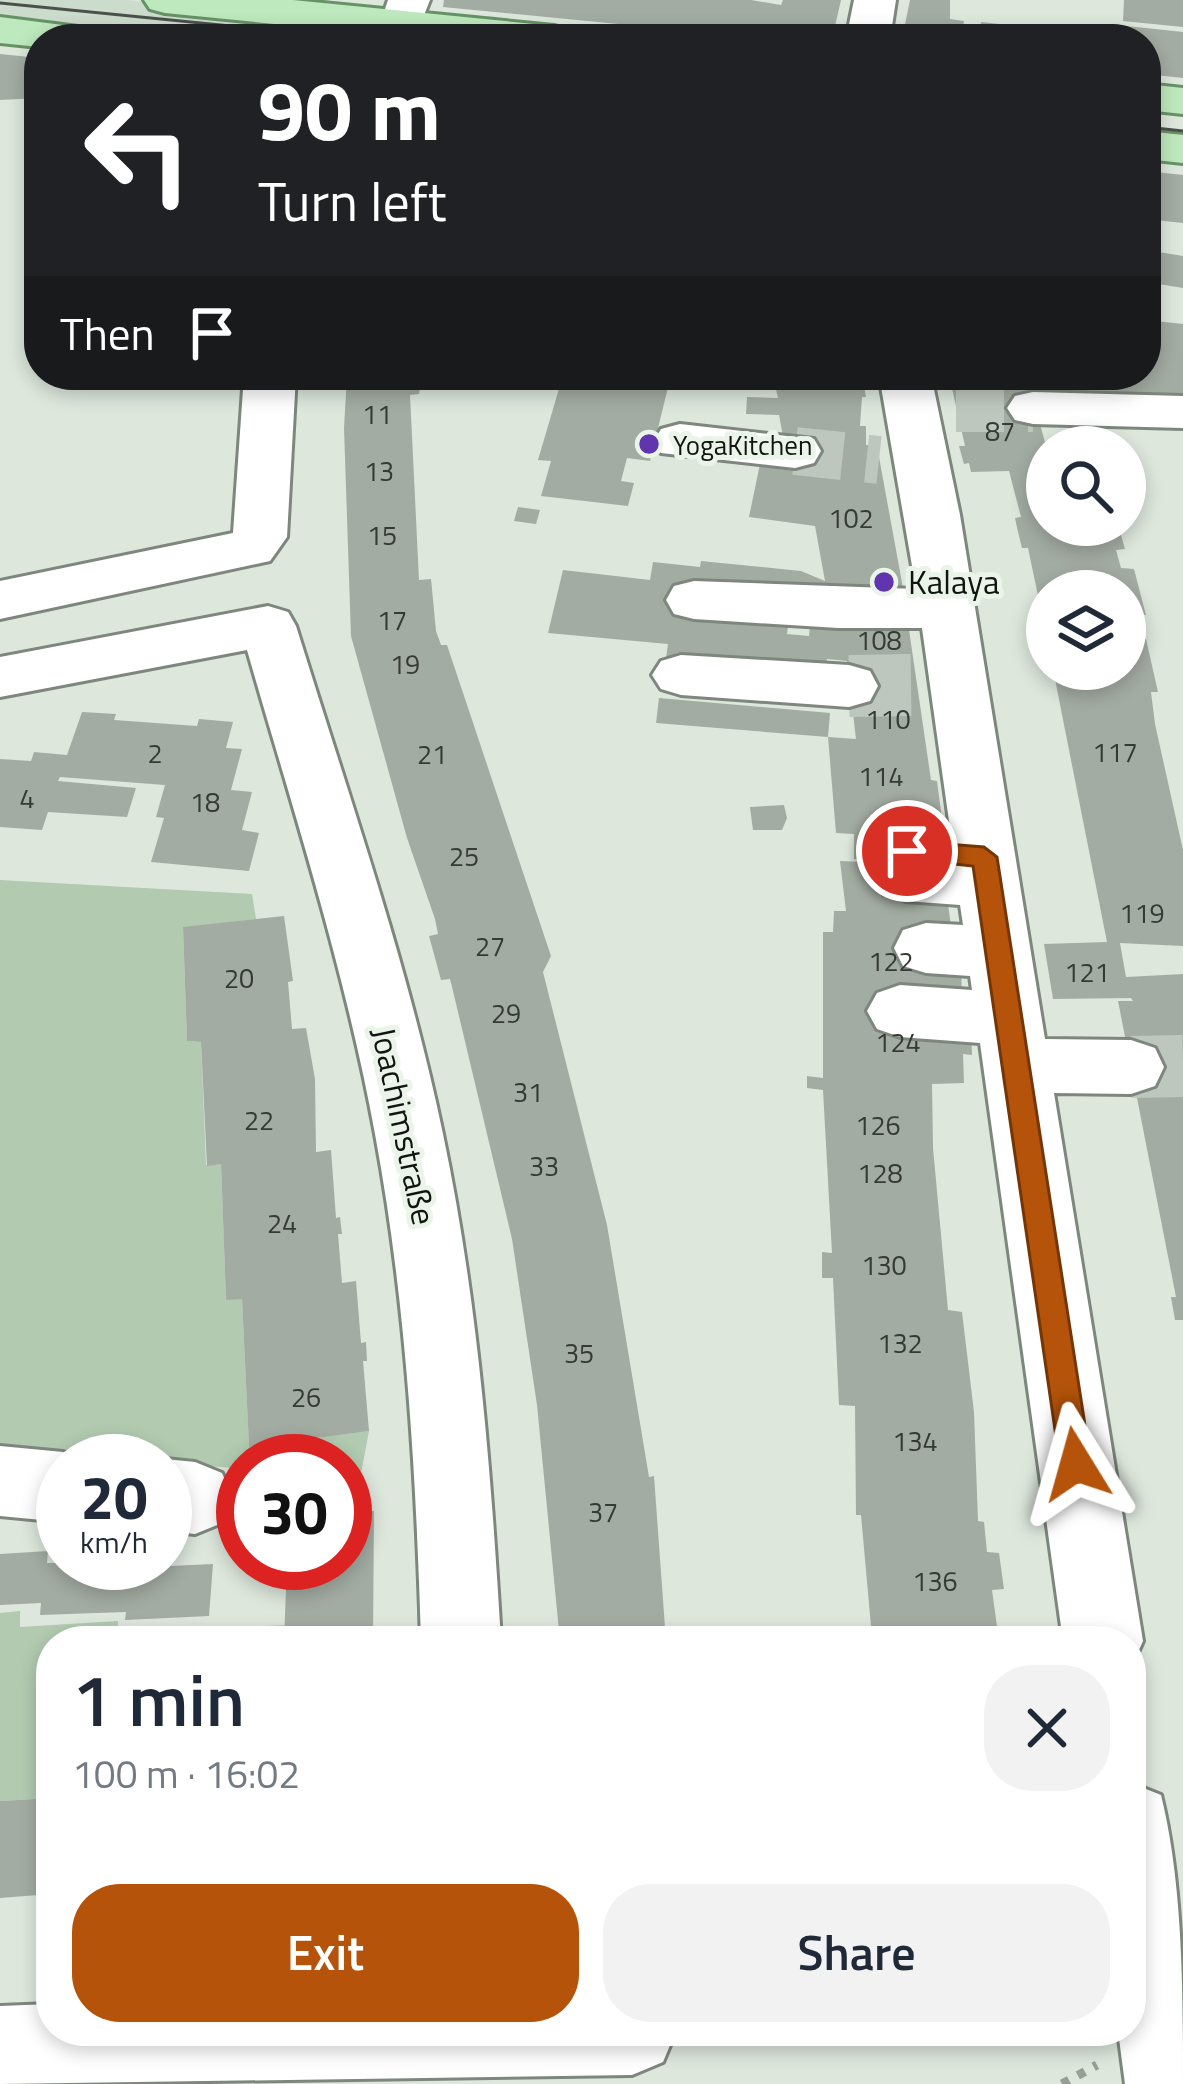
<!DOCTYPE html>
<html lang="en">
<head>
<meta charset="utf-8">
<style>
  body { margin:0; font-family:"Titillium Web",sans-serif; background:#f2f2f3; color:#1f2937; height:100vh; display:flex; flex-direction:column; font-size:45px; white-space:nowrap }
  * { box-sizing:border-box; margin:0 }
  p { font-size:39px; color:#747a83 }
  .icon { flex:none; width:66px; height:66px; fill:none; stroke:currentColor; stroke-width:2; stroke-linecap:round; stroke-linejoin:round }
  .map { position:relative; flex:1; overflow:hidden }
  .details { position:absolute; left:36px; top:1626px; width:1110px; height:420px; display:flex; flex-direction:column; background:#fff; border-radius:48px; box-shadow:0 6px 18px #0003 }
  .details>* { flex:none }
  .banner { position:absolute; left:24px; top:24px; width:1137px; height:366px; border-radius:48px; box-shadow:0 6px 18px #0003; background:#202124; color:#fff; overflow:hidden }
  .tools { position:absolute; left:1026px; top:426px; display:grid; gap:24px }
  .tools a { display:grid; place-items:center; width:120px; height:120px; border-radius:50%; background:#fff; box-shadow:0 6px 18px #0003; font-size:60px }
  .speed { position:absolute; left:36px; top:1434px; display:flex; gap:24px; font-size:60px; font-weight:700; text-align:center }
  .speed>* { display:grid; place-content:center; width:156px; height:156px; border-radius:50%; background:#fff; box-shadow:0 6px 18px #0003; line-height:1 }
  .speed small { font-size:30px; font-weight:400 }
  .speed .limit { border:18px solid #d22; background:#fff; color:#111 }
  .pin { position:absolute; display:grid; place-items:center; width:102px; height:102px; color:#fff; margin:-51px; border:6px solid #fff; border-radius:50%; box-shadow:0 3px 12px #0007 }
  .me { position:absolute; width:132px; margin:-66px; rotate:352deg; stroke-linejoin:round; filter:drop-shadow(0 0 9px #0008) }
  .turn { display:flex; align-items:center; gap:42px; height:252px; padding:0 36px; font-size:54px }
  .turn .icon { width:156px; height:156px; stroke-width:2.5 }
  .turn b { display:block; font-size:84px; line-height:102px }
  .then { display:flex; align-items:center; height:114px; padding:0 36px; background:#0003; gap:24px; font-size:45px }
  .round { display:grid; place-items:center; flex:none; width:126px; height:126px; border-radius:48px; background:#f2f2f3 }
  .head { display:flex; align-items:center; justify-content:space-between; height:204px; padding:0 36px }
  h1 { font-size:72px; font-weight:600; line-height:90px }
  .action { display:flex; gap:24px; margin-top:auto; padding:24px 36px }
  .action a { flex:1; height:138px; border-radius:48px; background:#b45309; color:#fff; font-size:48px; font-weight:600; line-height:138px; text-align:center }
  .action a+a { background:#f2f2f3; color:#1f2937 }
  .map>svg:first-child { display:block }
  .built { fill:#ccdccc }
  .green { fill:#b1cab0 }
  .building { fill:#a3aca2 }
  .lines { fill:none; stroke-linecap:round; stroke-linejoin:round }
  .minor-tunnel-far1 { stroke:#bec7be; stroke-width:48; stroke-dasharray:48 24; stroke-linecap:butt }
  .minor-tunnel { stroke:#bec7be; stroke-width:62; stroke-dasharray:62 32; stroke-linecap:butt }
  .minor-casing { stroke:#7d877d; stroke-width:6 }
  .major-casing { stroke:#659365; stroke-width:6 }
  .path { stroke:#969e96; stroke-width:9; stroke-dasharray:8 10; stroke-linecap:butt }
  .minor { fill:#fff; fill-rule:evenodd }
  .major { fill:#bee8be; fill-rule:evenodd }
  .tram { stroke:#4b504b; stroke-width:3 }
  .route { fill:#b45309; stroke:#753606; stroke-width:3 }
  .poi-dot { fill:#6035ad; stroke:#eaf4e9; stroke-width:4.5 }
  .labels { text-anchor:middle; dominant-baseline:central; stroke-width:10; stroke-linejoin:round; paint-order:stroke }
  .number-label { font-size:27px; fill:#363a35 }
  .far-poi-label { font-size:27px; fill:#111411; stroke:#eaf4e9; text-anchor:start }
  .poi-label { font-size:33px; fill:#111411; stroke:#eaf4e9; text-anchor:start }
  .street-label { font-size:33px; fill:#111411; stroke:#eaf4e9 }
</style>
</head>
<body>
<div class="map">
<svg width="1183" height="2084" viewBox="0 0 1183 2084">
  <rect width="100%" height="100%" fill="#dde7dc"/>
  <polygon class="built" points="0,0 127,0 517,39 168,39 0,22"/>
  <g class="green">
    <polygon points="0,880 252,894 256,919 183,928 187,1041 201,1042 206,1165 221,1164 226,1299 242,1299 249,1446 369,1431 360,1479 345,1477 345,1461 243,1461 243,1469 0,1448"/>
    <polygon points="20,1611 20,1627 118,1621 118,1634 284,1625 284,1641 51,1641 51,1798 0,1801 0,1613"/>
  </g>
  <g class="building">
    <polygon points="444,0 751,0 781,5 783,0 841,0 832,39 772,39 443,7"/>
    <polygon points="910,0 950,0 950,19 964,21 963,27 980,29 981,22 1028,27 1028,31 1035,32 1036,28 1107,34 1108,24 1183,32 1183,78 1146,74 1146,39 902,39"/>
    <polygon points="1124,0 1183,0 1183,27 1123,21"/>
    <polygon points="0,54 39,58 39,98 0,100"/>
    <polygon points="1146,171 1183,175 1183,223 1146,219"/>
    <polygon points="1146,250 1183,256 1183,288 1146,282"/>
    <polygon points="1146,320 1183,324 1183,397 1069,392 1065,375 1146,375"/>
    <polygon points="347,375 422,375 419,394 410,395 419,580 431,579 436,631 441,645 447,645 551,956 543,972 607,1225 649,1477 654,1476 666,1641 560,1641 537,1405 512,1239 453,991 450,979 441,980 429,936 438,934 435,919 407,838 351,636 344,428"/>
    <polygon points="563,375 671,375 650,461 627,458 621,481 634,483 628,506 541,496 551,461 538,460"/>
    <polygon points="779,375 862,375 866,397 862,397 860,426 866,426 866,445 877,446 905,599 843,600 682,583 676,616 788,627 787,634 809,636 811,614 907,616 931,780 937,781 942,819 936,819 953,940 961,940 962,1026 971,1027 972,1055 963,1054 964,1083 932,1084 933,1148 948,1310 962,1312 974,1412 978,1521 984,1522 987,1552 999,1553 1004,1589 992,1590 999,1641 908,1641 907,1629 871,1626 861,1515 856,1515 855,1406 839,1405 833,1278 822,1278 822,1252 832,1253 823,1090 807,1088 807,1076 823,1078 823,932 833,932 834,911 846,911 840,861 915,864 854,859 854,834 836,833 828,737 856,739 847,661 827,659 825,678 665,665 668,644 548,633 563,570 650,580 653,562 700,567 701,561 801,571 825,581 815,526 749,517 760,464 797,468 793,437 783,436 779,415 746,414 747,397 778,398 774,381 787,381"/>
    <polygon points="949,375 1027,375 1047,450 1047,525 1118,525 1125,549 1116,550 1121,568 1134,569 1146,615 1131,614 1137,638 1146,639 1158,692 1151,692 1155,724 1183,850 1183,946 1120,943 1126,977 1183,974 1183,1320 1175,1320 1171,1297 1176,1297 1118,1001 1133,1001 1131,998 1053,999 1044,944 1107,942 1053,669 1125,669 1125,591 1047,591 1045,629 1028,548 1022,548 1018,532 1015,518 1021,517 1009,471 971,472 969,463 964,464 959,446 965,446"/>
    <polygon points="518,507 540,510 536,524 514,521"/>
    <polygon points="659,698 830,713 828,737 656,723"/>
    <polygon points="82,712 116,714 114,720 197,726 199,719 233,722 226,748 242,749 231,790 252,792 242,830 259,833 249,871 151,862 164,818 156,817 165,785 60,777 58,781 136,788 127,817 48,812 42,830 0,827 0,759 31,761 34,752 67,755"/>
    <polygon points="784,805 787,818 782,830 753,830 750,807"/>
    <polygon points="284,916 293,981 288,982 292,1029 306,1028 315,1079 316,1152 331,1150 336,1218 340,1217 341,1226 342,1234 338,1234 342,1283 356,1281 361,1343 366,1342 367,1361 363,1361 369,1431 249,1447 242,1299 226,1300 221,1164 207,1166 201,1042 187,1041 183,927"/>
    <polygon points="374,1511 373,1641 284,1641 287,1563 345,1563 345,1512"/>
    <polygon points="48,1551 47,1563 128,1563 128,1568 213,1564 209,1616 125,1620 126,1612 40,1615 41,1603 0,1605 0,1554"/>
    <polygon points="51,1798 51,1894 0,1898 0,1801"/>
  </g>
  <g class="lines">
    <g class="minor-tunnel-far1">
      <polyline points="956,408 1033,408"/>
      <polyline points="795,451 879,460"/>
    </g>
    <g class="minor-tunnel">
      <polyline points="849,686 917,685"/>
      <polyline points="1131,1067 1183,1066"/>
    </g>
    <g class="minor-casing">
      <g id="minor">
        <polygon points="388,0 430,0 417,33 402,37 387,33 380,24"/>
        <polygon points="854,0 896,0 890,39 846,39"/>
        <polygon points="244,375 296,375 287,537 270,561 0,619 0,581 233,533"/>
        <polygon points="879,375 931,375 960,515 1045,1039 1131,1040 1155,1048 1164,1067 1155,1086 1131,1094 1054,1093 1143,1641 1131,1668 1131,1641 1063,1641 980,1043 900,1037 877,1029 867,1011 877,993 900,985 972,990 970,976 926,973 903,966 894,948 903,930 926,923 963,925 960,905 906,901 884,894 875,877 884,860 906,853 954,857 922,628 838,628 694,619 674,614 666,600 674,586 694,581 916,589"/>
        <polygon points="1033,392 1183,396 1183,428 1033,424 1015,420 1007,408 1015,396"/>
        <polygon points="680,424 814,439 821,451 814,463 795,468 661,453 654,441 661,429"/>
        <path d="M 268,606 L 288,612 L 296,626 C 348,794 407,961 443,1134 C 478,1301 491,1471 501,1641 L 421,1641 C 416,1471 406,1301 375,1134 C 345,970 293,810 247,650 L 0,697 L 0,657 Z"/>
        <polygon points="681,655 849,665 870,671 878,686 870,701 849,707 681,695 661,689 652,675 661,661"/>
        <polygon points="0,1446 63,1452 87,1461 63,1461 63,1522 0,1516"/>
        <polygon points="165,1459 195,1462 222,1473 233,1498 222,1523 195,1534 165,1531 165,1461 161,1461"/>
        <path d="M 1131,1783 L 1161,1795 C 1183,1884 1183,1990 1183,2084 L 1125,2084 L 1118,2031 L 1131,2031 Z"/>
        <polygon points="51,2004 51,2031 676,2031 663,2062 632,2075 0,2084 0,2006"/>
      </g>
    </g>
    <g class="major-casing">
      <g id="major">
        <polygon points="144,0 293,0 554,26 569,30 576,39 425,39 165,13 150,9"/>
        <polygon points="0,17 102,30 109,39 39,39 39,47 0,43"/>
        <polygon points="1146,84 1183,88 1183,114 1146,110"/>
        <polygon points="1146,131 1183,135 1183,163 1146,159"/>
      </g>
    </g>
    <polyline class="path" points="1062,2084 1097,2065"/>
    <use href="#minor" class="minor"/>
    <use href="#major" class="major"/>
    <g class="tram">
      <polyline points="0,3 361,39"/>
      <polyline points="1146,127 1183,131"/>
    </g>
  </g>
  <polygon class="route" points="907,841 984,847 997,857 1091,1464 1087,1474 1076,1478 1065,1474 1060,1464 973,866 898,858 894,851"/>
  <g class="poi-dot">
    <circle cx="649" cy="444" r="12"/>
    <circle cx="884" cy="582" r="12"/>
  </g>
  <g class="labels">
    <g class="number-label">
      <text x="377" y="413">11</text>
      <text x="1000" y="430">87</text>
      <text x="379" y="470">13</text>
      <text x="851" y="517">102</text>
      <text x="382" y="534">15</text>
      <text x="392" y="619">17</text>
      <text x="879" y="639">108</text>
      <text x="405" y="663">19</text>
      <text x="888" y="718">110</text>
      <text x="1115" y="751">117</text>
      <text x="155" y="752">2</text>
      <text x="432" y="753">21</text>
      <text x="881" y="775">114</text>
      <text x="27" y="797">4</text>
      <text x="205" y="801">18</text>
      <text x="464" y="855">25</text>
      <text x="1142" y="912">119</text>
      <text x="490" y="945">27</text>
      <text x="891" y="960">122</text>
      <text x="1087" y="971">121</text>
      <text x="239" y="977">20</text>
      <text x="506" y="1012">29</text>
      <text x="898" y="1041">124</text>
      <text x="528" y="1091">31</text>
      <text x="259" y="1119">22</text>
      <text x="878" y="1124">126</text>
      <text x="544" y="1165">33</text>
      <text x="880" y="1172">128</text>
      <text x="282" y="1222">24</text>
      <text x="884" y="1264">130</text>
      <text x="900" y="1342">132</text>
      <text x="579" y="1352">35</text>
      <text x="306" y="1396">26</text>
      <text x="915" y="1440">134</text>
      <text x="603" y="1511">37</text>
      <text x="935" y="1580">136</text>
    </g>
    <g class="far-poi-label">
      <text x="673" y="444">YogaKitchen</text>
    </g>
    <g class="poi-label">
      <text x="908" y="582">Kalaya</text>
    </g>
    <g class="street-label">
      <text transform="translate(404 1126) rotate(78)">Joachimstraße</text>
    </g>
  </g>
</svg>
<div class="tools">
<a><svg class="icon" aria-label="search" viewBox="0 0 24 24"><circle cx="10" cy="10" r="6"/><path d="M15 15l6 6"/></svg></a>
<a><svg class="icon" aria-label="layers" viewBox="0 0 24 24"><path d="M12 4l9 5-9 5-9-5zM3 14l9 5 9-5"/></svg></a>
</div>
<div class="speed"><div>20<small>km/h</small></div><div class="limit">30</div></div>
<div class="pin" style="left:907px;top:851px;background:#d93025"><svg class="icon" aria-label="arrive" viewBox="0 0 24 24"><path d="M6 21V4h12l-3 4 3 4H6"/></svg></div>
<svg class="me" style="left:1076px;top:1464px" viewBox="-20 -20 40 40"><path d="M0-17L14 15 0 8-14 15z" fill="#b45309" stroke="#fff" stroke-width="4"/></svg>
<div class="banner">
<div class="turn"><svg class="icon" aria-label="left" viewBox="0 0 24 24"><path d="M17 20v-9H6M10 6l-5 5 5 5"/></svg><div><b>90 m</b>Turn left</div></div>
<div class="then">Then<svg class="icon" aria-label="arrive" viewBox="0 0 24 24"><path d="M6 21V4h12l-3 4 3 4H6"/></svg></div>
</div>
<section class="details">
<div class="head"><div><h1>1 min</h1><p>100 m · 16:02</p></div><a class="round"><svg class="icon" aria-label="close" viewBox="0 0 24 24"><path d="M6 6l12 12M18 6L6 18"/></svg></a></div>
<div class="action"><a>Exit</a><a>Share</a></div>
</section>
</div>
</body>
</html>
